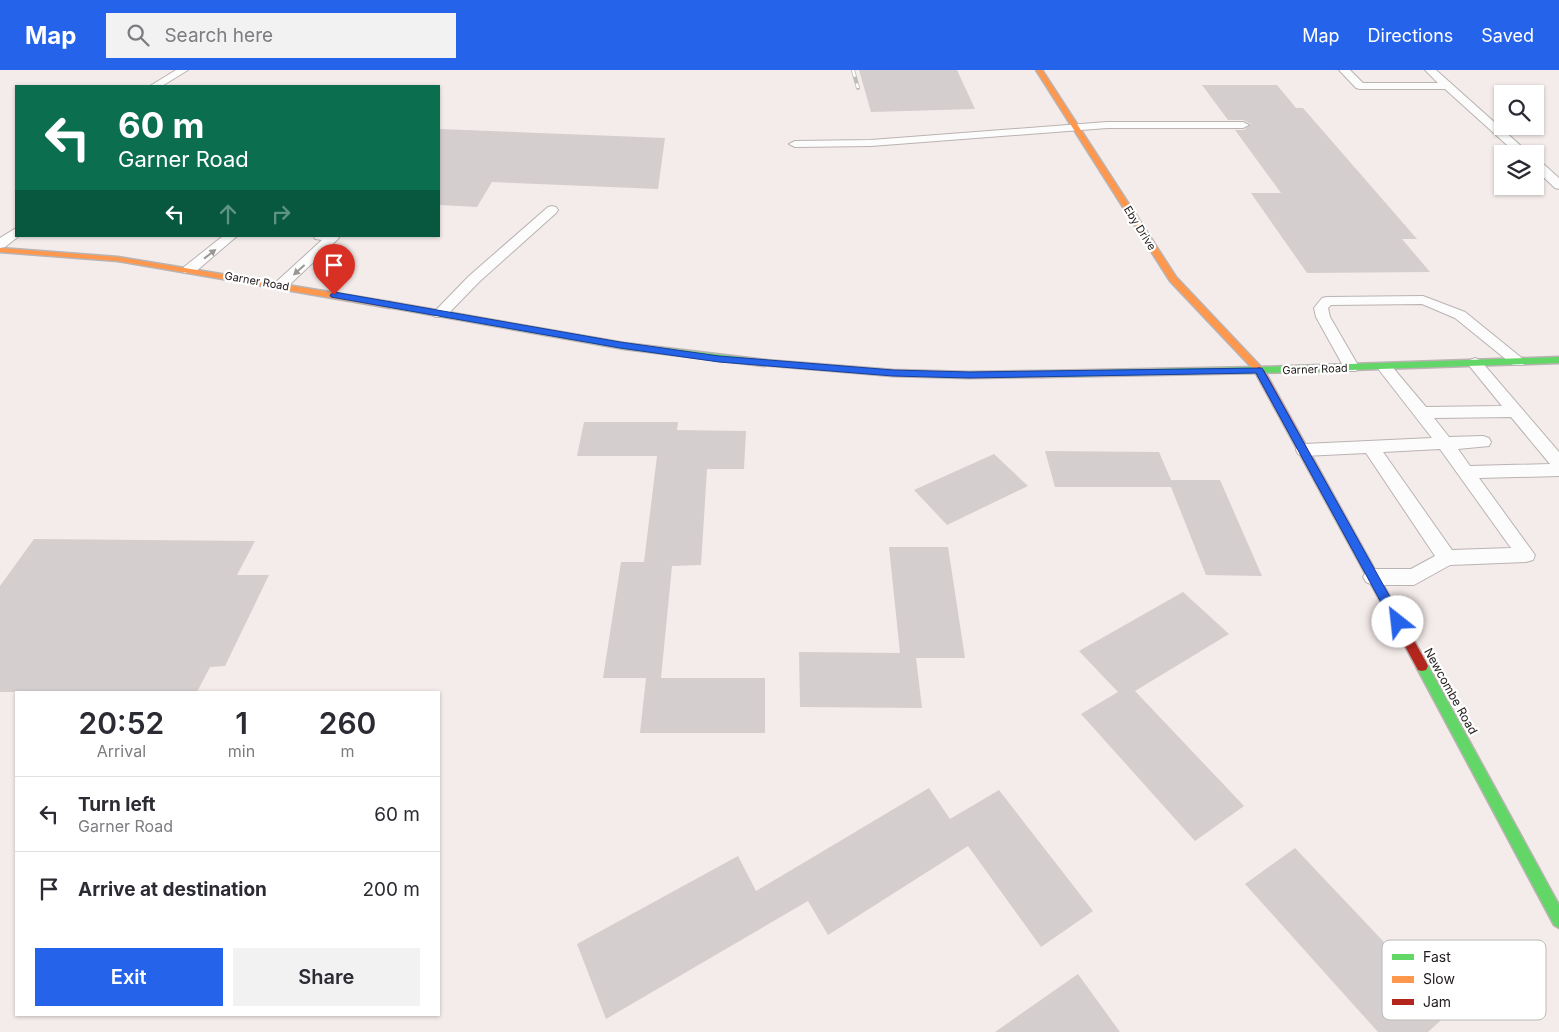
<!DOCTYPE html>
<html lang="en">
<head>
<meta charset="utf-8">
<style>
  body { margin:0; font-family:Inter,sans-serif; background:#f2f2f3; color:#2b2b33; height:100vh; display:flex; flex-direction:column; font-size:19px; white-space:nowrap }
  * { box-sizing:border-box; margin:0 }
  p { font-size:16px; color:#7c7c81 }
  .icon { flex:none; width:28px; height:28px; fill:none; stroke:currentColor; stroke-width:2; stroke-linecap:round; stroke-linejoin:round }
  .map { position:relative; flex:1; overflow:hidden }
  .details { position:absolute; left:15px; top:621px; width:425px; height:325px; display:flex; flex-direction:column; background:#fff; border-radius:0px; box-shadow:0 1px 4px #0004 }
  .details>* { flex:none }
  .guide { position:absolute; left:15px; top:15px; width:425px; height:152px; border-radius:0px; box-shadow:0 1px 4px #0004; background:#0b6e4f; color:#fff; overflow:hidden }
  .controls { position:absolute; left:1494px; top:15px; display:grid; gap:10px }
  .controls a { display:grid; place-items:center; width:50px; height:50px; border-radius:0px; background:#fff; box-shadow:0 1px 4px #0004; font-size:25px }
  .pin { position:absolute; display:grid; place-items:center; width:42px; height:42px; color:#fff; margin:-51px -21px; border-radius:50% 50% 50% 0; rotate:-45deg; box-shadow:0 0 5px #0007 }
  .pin .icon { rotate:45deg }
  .me { position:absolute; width:55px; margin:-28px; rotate:331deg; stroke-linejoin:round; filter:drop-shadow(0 0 4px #0008) }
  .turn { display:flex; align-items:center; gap:18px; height:105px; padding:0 20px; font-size:22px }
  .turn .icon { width:65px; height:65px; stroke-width:2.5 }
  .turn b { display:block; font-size:35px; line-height:42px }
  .lanes { display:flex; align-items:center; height:48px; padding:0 20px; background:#0003; justify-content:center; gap:25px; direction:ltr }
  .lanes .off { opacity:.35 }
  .eta { display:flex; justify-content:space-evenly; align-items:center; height:85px; text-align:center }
  .eta b { font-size:30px; font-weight:600; line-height:35px }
  .button { display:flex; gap:10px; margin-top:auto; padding:10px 20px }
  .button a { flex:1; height:58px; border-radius:0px; background:#2563eb; color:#fff; font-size:20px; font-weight:600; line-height:58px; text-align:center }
  .button a+a { background:#f2f2f3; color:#2b2b33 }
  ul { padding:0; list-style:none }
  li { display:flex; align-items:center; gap:15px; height:75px; padding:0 20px; border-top:1px solid #e1e1e2 }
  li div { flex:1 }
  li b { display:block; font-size:19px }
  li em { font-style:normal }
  header { display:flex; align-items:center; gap:30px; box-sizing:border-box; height:70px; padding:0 25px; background:#2563eb; color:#fff }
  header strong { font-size:24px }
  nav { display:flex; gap:28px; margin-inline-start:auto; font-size:18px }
  .search { width:350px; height:45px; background:#f2f2f3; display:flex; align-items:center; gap:12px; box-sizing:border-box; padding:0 18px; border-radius:0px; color:#7c7c81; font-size:19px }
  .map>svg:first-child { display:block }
  .building { fill:#d5cece }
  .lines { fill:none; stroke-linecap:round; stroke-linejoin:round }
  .lane-casing { stroke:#b9b3b2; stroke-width:2 }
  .fast-casing { stroke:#b9b3b2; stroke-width:3 }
  .slow-casing { stroke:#b9b3b2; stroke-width:3 }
  .jam-casing { stroke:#b9b3b2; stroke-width:3 }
  .lane { fill:#fdfcfc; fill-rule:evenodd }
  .fast { fill:#63d668; fill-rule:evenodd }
  .slow { fill:#ff974d; fill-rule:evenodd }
  .jam { fill:#b3261e; fill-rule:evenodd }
  .rail-casing { stroke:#bebcbc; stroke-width:4 }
  .rail { stroke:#fff; stroke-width:2.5; stroke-dasharray:7; stroke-linecap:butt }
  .oneway { fill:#9a9696 }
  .route { fill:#2563eb; stroke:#184099 }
  .labels { text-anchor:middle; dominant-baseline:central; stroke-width:4.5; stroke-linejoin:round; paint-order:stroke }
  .far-street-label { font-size:11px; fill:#201a1a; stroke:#fff }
  .street-label { font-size:12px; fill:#201a1a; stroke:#fff }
  .key { fill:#fff; stroke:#bcbaba; stroke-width:1 }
  .key-label { font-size:14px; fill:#201a1a }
</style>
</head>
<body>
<header>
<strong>Map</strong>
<div class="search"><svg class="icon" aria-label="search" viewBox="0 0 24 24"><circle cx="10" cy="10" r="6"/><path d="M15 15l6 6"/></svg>Search here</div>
<nav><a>Map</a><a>Directions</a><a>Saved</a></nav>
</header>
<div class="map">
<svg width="1559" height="962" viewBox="0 0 1559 962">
  <rect width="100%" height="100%" fill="#f4ecea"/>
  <g class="building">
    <polygon points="859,0 957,0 975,39 871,42"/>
    <polygon points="1202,15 1277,15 1296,38 1303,38 1417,169 1402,169 1430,202 1307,203 1251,123 1281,123 1235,60 1244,60 1251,54 1243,50 1228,50"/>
    <polygon points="439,59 665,68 658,119 492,112 477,137 439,135"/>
    <polygon points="584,352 678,352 677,360 746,361 744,399 707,399 701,495 672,496 661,608 603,608 621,492 644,492 657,386 577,386"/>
    <polygon points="1045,381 1159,382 1171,410 1220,410 1262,506 1206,505 1171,417 1055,417"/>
    <polygon points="994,384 1028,416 947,455 914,420"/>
    <polygon points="34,469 255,471 237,505 269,505 225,596 210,597 197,622 0,622 0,516"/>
    <polygon points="889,477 948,477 965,588 916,588 922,638 800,637 799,582 900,583"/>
    <polygon points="1183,522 1229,564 1135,621 1244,736 1195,771 1081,644 1118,622 1079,581"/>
    <polygon points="646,608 765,608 765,663 640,663"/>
    <polygon points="929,718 950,749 999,720 1093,841 1041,877 968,776 828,865 808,831 606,949 577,874 738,786 756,821"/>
    <polygon points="1295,778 1450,942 1428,962 1378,962 1245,814"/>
    <polygon points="1078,904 1120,962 995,962"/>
  </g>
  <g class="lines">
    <g class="lane-casing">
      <g id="lane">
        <polygon points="176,0 188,0 162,16 150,16"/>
        <polygon points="1339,0 1350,0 1363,13 1438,13 1425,0 1436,0 1530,84 1517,84 1445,19 1360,19 1356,18"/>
        <polygon points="1107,52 1243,52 1249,55 1243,58 1107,58 871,76 795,77 789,74 795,71 871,70"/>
        <polygon points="1535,89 1539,90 1559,108 1559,119 1555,118 1535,99"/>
        <polygon points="552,136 556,137 558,140 556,143 479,212 445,247 435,247 433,244 435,241 469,206 548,137"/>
        <polygon points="16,158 16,166 19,166 5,177 0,178 0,168"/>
        <polygon points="223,166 237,166 194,203 184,203 182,200 184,197"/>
        <polygon points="314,166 337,166 339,168 286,218 276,218 274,215 276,212 322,170 315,169"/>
        <polygon points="1423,226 1465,242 1523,289 1526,292 1523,295 1513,295 1455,248 1422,234 1331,235 1328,238 1330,247 1359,297 1356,301 1346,301 1316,247 1314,238 1322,228 1327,227"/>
        <path d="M 1475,288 L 1480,290 L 1559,382 L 1559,406 L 1479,408 L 1535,485 L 1533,490 L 1526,492 L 1450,495 L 1414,515 L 1373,515 L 1366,512 L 1363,507 L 1366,502 L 1373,499 L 1411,499 L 1435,486 L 1366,383 L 1304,386 L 1298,384 L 1296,380 L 1298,376 L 1304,374 L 1432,368 L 1376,296 L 1379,293 L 1389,293 L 1426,337 L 1502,336 L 1467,293 L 1470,290 ZM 1511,347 L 1550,394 L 1470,396 L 1458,379 L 1489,376 L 1491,372 L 1489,368 L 1483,366 L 1449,367 L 1434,348 ZM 1440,379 L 1511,478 L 1452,480 L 1383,382 Z"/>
      </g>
    </g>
    <g class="fast-casing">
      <g id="fast">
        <polygon points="390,232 624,273 765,290 770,293 765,296 624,279 387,237 387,233"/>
        <polygon points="1559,287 1559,293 1259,303 1042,307 1037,304 1042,301 1259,297"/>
        <polygon points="1422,591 1426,592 1559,835 1559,858 1554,855 1418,600 1416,596 1418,592"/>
      </g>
    </g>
    <g class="slow-casing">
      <g id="slow">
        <polygon points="1036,0 1042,0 1176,207 1262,298 1262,302 1256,302 1170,211"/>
        <polygon points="0,178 118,187 390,232 394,235 390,238 118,191 0,182"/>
        <polygon points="765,290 893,300 969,302 1042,301 1047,304 1042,307 969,308 893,306 762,295 760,293"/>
      </g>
    </g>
    <g class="jam-casing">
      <polygon id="jam" points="1259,297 1264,300 1426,592 1428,596 1426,600 1422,601 1418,600 1254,300"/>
    </g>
    <use href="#lane" class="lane"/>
    <use href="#fast" class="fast"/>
    <use href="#slow" class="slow"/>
    <use href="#jam" class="jam"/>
    <g class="rail-casing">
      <polyline id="rail" points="853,0 858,18"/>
    </g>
    <use href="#rail" class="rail"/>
  </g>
  <defs><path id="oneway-solid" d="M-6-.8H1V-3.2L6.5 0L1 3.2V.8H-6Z" transform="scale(1.25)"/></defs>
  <g class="oneway">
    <use href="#oneway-solid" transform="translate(210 184) rotate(-38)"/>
    <use href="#oneway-solid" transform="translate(299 200) rotate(138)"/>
  </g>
  <polygon class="route" points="334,222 620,272 719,286 893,300 969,302 1262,298 1404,552 1402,556 1394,556 1256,303 969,308 893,306 719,292 620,278 331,227 330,225"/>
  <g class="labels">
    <g class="far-street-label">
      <text transform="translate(1140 158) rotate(58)">Eby Drive</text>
      <text transform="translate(257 211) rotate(10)">Garner Road</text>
      <text transform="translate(1315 299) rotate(-2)">Garner Road</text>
    </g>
    <g class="street-label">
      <text transform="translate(1451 621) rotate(61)">Newcombe Road</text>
    </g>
  </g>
  <rect x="1382" y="870" width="164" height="80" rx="8" class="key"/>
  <rect x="1392" y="884" width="22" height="6" fill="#63d668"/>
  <rect x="1392" y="906" width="22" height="7" fill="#ff974d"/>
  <rect x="1392" y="929" width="22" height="6" fill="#b3261e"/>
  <g class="key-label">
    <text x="1423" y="892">Fast</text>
    <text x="1423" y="914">Slow</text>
    <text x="1423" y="937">Jam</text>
  </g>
</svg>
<div class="controls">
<a><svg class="icon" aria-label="search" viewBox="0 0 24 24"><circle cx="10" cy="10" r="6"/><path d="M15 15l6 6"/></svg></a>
<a><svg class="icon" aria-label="layers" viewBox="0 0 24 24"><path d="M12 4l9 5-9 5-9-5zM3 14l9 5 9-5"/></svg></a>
</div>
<div class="pin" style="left:334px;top:225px;background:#d93025"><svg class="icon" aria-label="arrive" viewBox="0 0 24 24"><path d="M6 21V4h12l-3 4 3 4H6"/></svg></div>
<svg class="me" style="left:1398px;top:552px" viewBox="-20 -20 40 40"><circle r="19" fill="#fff"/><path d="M0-13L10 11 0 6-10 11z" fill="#2563eb"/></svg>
<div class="guide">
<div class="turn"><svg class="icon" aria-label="left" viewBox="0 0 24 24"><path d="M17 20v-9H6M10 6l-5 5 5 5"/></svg><div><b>60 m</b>Garner Road</div></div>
<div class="lanes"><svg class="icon" aria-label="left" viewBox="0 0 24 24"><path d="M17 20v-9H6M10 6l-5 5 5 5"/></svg><svg class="icon off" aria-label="ahead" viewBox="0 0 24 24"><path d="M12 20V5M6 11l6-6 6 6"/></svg><svg class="icon off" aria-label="right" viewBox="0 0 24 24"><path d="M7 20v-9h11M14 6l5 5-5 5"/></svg></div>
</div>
<section class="details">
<div class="eta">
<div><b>20:52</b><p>Arrival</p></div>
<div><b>1</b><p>min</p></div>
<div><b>260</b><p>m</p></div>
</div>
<ul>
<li><svg class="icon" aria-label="left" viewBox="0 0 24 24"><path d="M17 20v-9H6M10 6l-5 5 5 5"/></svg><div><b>Turn left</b><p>Garner Road</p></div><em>60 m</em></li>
<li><svg class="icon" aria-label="arrive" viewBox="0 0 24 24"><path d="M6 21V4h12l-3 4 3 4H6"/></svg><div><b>Arrive at destination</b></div><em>200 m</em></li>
</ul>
<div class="button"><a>Exit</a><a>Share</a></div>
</section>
</div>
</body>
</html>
